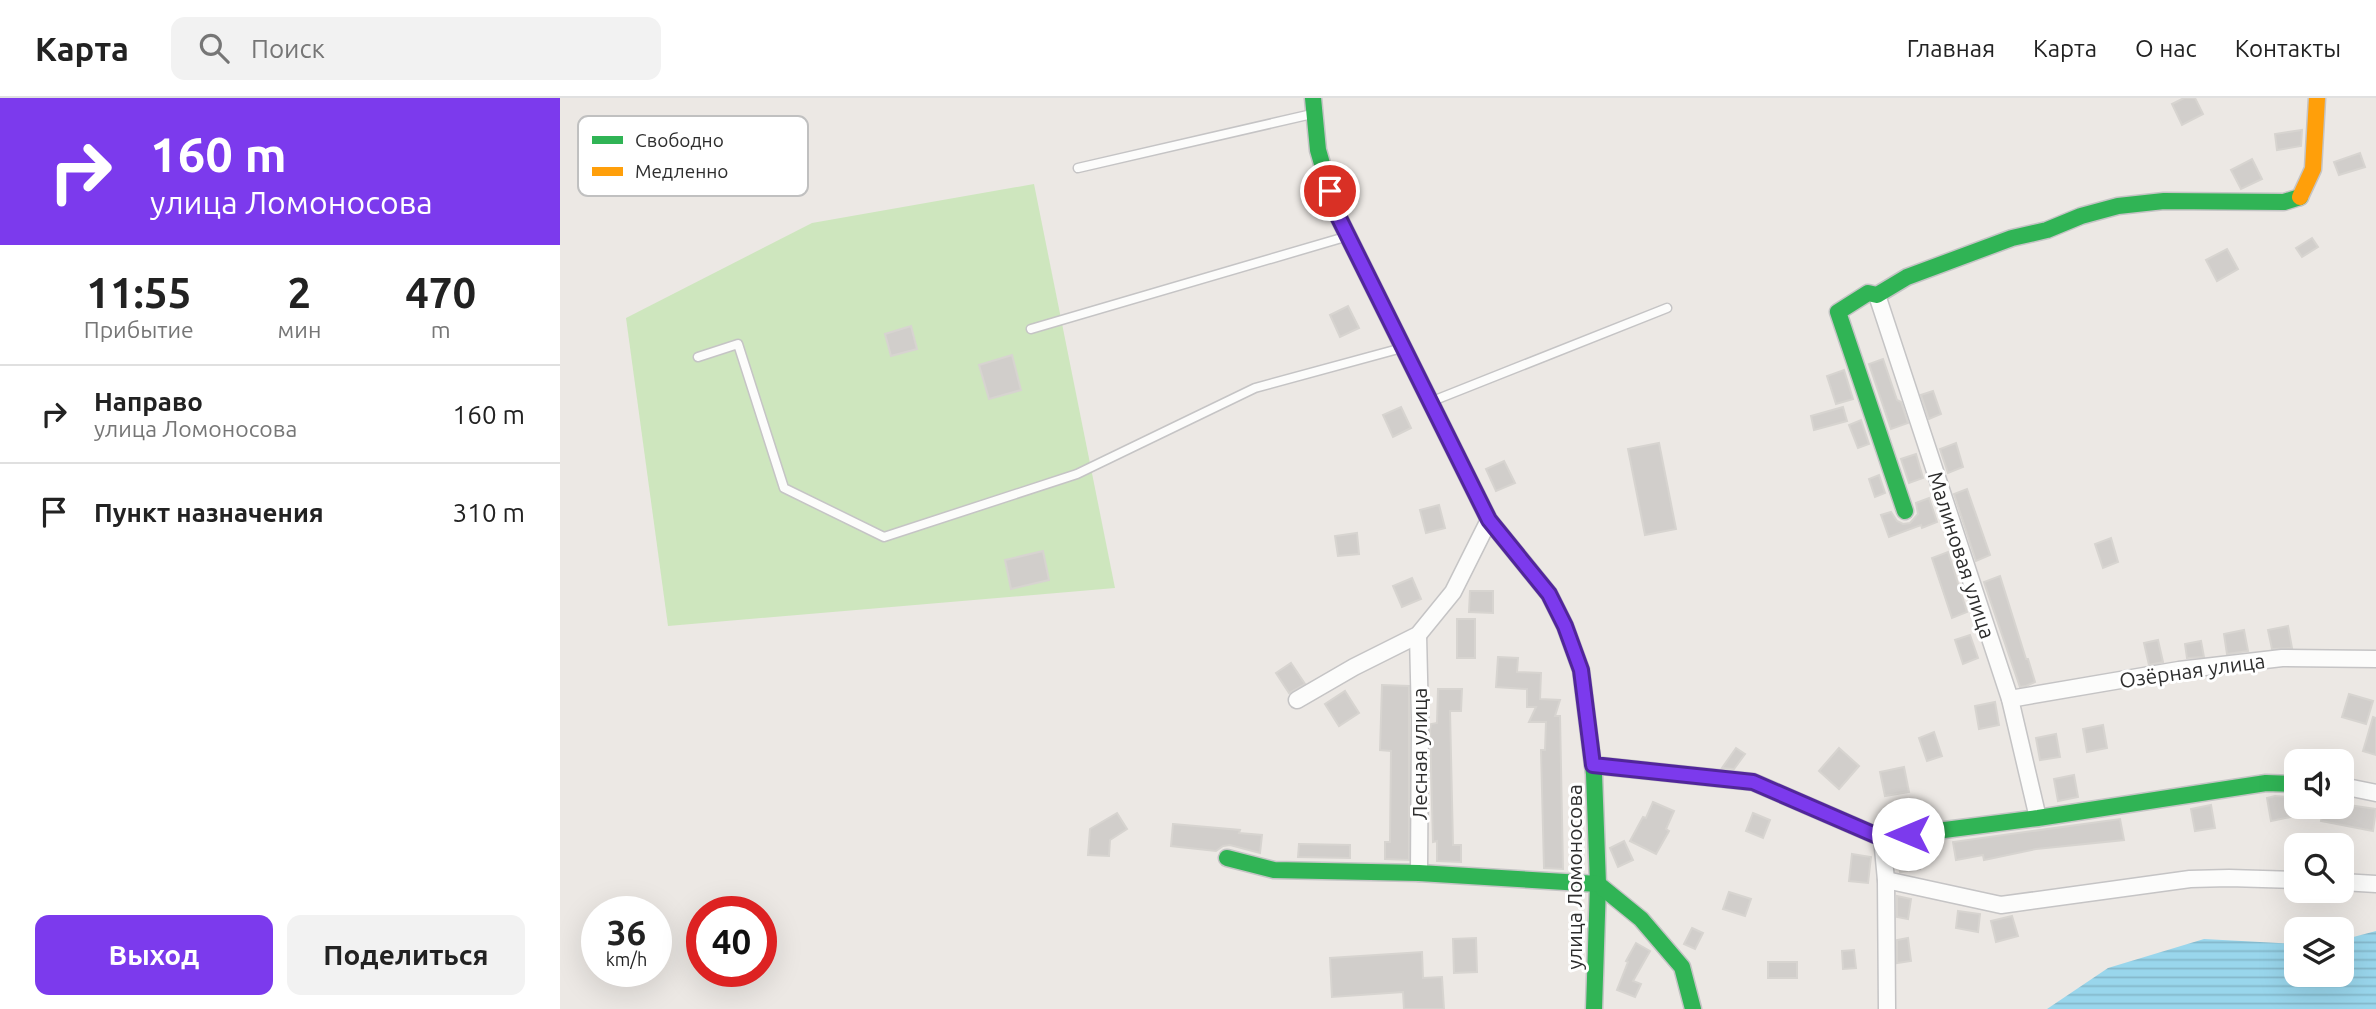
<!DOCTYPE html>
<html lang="ru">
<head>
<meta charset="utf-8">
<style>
  body { margin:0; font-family:Ubuntu,sans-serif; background:#f2f2f2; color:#222; height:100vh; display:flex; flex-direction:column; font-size:26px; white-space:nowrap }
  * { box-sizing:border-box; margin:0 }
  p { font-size:23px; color:#767676 }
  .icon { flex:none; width:38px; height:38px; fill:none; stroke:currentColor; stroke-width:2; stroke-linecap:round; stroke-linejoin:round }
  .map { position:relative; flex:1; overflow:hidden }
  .panel { display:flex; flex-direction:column; background:#fff; width:560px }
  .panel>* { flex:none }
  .guide { background:#7c3aed; color:#fff; overflow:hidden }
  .tools { position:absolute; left:1724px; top:651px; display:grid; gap:14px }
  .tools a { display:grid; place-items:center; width:70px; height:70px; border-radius:14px; background:#fff; box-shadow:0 7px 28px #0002; font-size:35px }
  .speed { position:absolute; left:21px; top:798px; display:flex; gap:14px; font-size:35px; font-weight:700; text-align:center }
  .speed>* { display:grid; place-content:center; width:91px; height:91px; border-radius:50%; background:#fff; box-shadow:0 7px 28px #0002; line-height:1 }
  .speed small { font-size:18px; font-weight:400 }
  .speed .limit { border:10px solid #d22; background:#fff; color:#111 }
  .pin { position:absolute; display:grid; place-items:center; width:60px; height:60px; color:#fff; margin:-30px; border:4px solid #fff; border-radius:50%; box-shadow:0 2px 7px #0007 }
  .me { position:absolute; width:77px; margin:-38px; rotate:270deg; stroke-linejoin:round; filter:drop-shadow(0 0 5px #0008) }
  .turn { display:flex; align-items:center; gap:24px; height:147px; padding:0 35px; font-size:32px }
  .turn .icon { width:91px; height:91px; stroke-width:2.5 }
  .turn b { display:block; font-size:49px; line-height:60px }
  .eta { display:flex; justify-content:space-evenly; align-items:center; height:119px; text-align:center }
  .eta b { font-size:42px; font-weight:600; line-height:49px }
  .action { display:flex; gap:14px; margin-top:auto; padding:14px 35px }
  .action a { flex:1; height:80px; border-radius:14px; background:#7c3aed; color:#fff; font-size:28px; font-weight:600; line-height:80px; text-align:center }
  .action a+a { background:#f2f2f2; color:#222 }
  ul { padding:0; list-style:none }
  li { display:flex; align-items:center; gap:21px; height:98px; padding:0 35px; border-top:2px solid #e0e0e0 }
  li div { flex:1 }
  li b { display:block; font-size:26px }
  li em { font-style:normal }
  header { display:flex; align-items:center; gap:42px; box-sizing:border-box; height:98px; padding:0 35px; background:#fff; border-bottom:2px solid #e0e0e0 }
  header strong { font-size:33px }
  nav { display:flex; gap:38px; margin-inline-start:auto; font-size:24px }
  .search { width:490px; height:63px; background:#f2f2f2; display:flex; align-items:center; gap:18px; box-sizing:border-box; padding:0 24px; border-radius:14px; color:#767676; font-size:26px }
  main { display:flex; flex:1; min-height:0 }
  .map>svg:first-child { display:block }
  .garden { fill:#cee6be }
  .water { fill:url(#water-rules) }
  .building { fill:#d1cecb; stroke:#d7d4d0; stroke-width:2 }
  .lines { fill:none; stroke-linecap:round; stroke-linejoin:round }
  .lane-casing { stroke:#c5c4c5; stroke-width:11 }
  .street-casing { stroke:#c5c4c5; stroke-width:19 }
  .fast-casing { stroke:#c5c4c5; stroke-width:19 }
  .slow-casing { stroke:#c5c4c5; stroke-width:19 }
  .lane { stroke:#fcfcfb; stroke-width:8 }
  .street { stroke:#fcfcfb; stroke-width:16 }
  .fast { stroke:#30b455; stroke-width:16 }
  .slow { stroke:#ff9f0a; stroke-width:16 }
  .route-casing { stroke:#51269a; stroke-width:18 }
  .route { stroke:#7c3aed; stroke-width:12 }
  .labels { text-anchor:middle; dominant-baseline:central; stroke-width:6; stroke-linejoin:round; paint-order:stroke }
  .street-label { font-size:21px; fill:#2e2e2e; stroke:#fff }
  .key { fill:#fff; stroke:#c0c0c0; stroke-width:2 }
  .key-label { font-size:19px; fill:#2e2e2e }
</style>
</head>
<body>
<header>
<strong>Карта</strong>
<div class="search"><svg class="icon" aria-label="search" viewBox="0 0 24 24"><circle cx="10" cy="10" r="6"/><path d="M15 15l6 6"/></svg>Поиск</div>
<nav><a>Главная</a><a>Карта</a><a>О нас</a><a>Контакты</a></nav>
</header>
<main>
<section class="panel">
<div class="guide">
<div class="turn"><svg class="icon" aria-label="right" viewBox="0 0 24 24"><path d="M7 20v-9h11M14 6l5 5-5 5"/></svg><div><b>160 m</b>улица Ломоносова</div></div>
</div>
<div class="eta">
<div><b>11:55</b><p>Прибытие</p></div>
<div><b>2</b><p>мин</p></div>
<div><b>470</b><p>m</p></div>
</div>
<ul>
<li><svg class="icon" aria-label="right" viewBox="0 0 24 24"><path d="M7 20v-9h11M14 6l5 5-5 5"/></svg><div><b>Направо</b><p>улица Ломоносова</p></div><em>160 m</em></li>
<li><svg class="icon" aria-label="arrive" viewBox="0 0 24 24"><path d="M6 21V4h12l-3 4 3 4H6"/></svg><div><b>Пункт назначения</b></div><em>310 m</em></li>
</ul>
<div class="action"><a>Выход</a><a>Поделиться</a></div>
</section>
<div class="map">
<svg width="1816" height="911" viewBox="0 0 1816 911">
  <defs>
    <pattern id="water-rules" width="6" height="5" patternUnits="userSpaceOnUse" patternTransform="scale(1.75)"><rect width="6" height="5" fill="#99d6ec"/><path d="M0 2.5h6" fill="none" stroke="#84b8cb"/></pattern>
  </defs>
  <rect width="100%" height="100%" fill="#ece8e4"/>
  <polygon class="garden" points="474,86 555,490 108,528 66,220 252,125"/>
  <polygon class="water" points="1816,833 1816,911 1487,911 1548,870 1644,841 1736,846 1736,877 1782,877 1782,842"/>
  <g class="building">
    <polygon points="1624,0 1635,0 1643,16 1622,27 1612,6"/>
    <polygon points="1742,32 1741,48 1717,52 1715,36"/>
    <polygon points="1800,55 1805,69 1779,77 1774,64"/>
    <polygon points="1692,61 1702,81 1681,91 1671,72"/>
    <polygon points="1752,140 1758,149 1742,159 1736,150"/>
    <polygon points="1667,151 1678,171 1657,183 1646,162"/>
    <polygon points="788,208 799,230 780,239 770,217"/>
    <polygon points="351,228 357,251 331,258 325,236"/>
    <polygon points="452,257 461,292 429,301 419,267"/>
    <polygon points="1323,261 1337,302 1341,304 1348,325 1331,331 1309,266"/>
    <polygon points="1284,272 1293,301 1276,306 1267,278"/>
    <polygon points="1373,293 1381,316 1369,321 1361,297"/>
    <polygon points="841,309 851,330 833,339 823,317"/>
    <polygon points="1283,309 1287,323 1254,332 1251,318"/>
    <polygon points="1301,322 1309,346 1298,350 1289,327"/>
    <polygon points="1099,345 1116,431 1085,437 1068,351"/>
    <polygon points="1396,345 1403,369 1388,375 1380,351"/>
    <polygon points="1356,356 1363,380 1349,385 1341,361"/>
    <polygon points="944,363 955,385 936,393 926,371"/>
    <polygon points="1319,377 1325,395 1315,399 1309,381"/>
    <polygon points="1407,391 1430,457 1416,463 1394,396"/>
    <polygon points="1369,400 1377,424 1362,430 1361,427 1329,439 1321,417 1331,414 1337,423 1343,426 1350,425 1358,416 1356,405"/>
    <polygon points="879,407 885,430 866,435 860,412"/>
    <polygon points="797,435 799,456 778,458 775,438"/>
    <polygon points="1551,440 1558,464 1543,470 1535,446"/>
    <polygon points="483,453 489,482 451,491 445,462"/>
    <polygon points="1388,454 1407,514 1392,520 1372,460"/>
    <polygon points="1440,478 1466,561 1468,561 1475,584 1466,588 1460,589 1424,484"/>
    <polygon points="852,480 861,501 842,509 833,488"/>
    <polygon points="910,493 933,493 933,515 909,514"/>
    <rect x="897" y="521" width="18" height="39"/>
    <polygon points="1728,528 1732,550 1712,551 1708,532"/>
    <polygon points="1684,532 1688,553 1667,556 1664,536"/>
    <polygon points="1410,537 1418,560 1403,566 1395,542"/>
    <polygon points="1598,542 1603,564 1589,567 1584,545"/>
    <polygon points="1641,543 1644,559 1627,560 1625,546"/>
    <polygon points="938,559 958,560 957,574 981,575 980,601 1000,602 995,618 1000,618 1003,771 984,770 981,652 985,652 986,624 969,624 976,609 967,609 967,591 936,589"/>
    <polygon points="731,565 745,586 729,595 716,575"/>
    <polygon points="822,587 849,588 849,762 825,761 825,744 830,744 831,653 820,652"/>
    <polygon points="878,591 902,591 901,613 890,613 893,747 901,747 901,764 877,763 877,743 873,744 870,632 871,626 877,625"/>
    <polygon points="785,593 799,615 779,628 765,606"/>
    <polygon points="1789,596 1813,603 1806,626 1782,619"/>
    <polygon points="1435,604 1439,627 1419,631 1415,608"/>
    <polygon points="1813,619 1816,620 1816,657 1803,653"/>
    <polygon points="1543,627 1547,650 1527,654 1523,631"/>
    <polygon points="1374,634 1382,658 1367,663 1359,640"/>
    <polygon points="1496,636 1500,659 1480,662 1476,640"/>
    <polygon points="1176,650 1185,656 1174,671 1162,670"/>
    <polygon points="1279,650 1299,668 1279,691 1259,673"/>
    <polygon points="1344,669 1349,694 1325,698 1320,674"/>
    <polygon points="1514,677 1518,699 1498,703 1494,681"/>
    <polygon points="1715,698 1728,699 1731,719 1711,723 1707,700"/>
    <polygon points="1093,704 1114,713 1106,731 1109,733 1096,756 1070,743 1083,719 1086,720"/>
    <polygon points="1782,706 1816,711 1813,733 1761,723 1764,709 1782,709"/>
    <polygon points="1651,707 1655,730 1635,733 1631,711"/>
    <polygon points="557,715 567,731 550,742 549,758 528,757 530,731"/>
    <polygon points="1193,715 1210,722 1203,740 1186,733"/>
    <polygon points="1560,721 1564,742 1476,751 1424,762 1423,757 1396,762 1393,744"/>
    <polygon points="613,726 680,732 679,735 702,737 700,755 670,747 663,748 656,753 611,748"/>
    <polygon points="1064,743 1073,762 1058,769 1050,750"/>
    <polygon points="739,746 790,747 790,760 738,759"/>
    <polygon points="1356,749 1360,771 1340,774 1336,752"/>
    <polygon points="1292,756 1311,759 1308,785 1289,783"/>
    <polygon points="1169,794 1191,801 1185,818 1163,811"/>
    <polygon points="1337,798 1351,801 1348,821 1337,819"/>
    <polygon points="1398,813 1420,816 1418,834 1396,830"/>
    <polygon points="1452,818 1458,838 1436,844 1431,823"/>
    <polygon points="1132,830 1143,835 1135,851 1124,846"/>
    <polygon points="916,840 917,874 894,875 893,841"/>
    <polygon points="1348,840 1351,863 1337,865 1337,842"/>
    <polygon points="1076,845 1090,853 1073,883 1081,886 1075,899 1057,892 1068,864 1066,863"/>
    <polygon points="1294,852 1296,870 1283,871 1282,853"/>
    <polygon points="862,854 863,880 882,879 884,911 844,911 843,894 772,899 770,860"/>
    <rect x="1208" y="864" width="29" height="16"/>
  </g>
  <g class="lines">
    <g class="lane-casing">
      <g id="lane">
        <polyline points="518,70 752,16"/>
        <polyline points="471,231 785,139"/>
        <polyline points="138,259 178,246 224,390 324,439 517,376 695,290 842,250"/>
        <polyline points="870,304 1107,210"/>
      </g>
    </g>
    <g class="street-casing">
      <g id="street">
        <polyline points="1317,197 1450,601 1478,720"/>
        <polyline points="858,537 860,621 859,775"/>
        <polyline points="1450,601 1619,572 1722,560 1816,561"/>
        <polyline points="737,602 794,569 858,537 893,494 929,422"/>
        <polyline points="1033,667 1193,684 1322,740 1326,782 1327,911"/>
        <polyline points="1782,688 1816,695"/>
        <polyline points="1326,782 1441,807 1630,781 1669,780 1736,782"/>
        <polyline points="1782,784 1816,786"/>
      </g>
    </g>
    <g class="fast-casing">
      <g id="fast">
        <polyline points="753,0 758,52 776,114 929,422 989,496 1005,528 1021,572 1034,676 1038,786 1034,911"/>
        <polyline points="1345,413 1278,214 1308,195 1317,197 1347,179 1452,140 1487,132 1521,118 1558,108 1604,103 1724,104 1740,99"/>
        <polyline points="1322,740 1478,720 1706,685 1736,686"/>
        <polyline points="667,760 714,772 859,775 1038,786 1081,821 1122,869 1133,911"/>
      </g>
    </g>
    <g class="slow-casing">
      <polyline id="slow" points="1740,99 1753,71 1757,0"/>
    </g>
    <use href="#lane" class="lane"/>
    <use href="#street" class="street"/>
    <use href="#fast" class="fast"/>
    <use href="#slow" class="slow"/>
  </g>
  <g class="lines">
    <g class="route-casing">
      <polyline id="route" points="770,93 776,114 929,422 989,496 1005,528 1021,572 1033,667 1193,684 1322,740 1348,736"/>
    </g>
    <use href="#route" class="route"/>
  </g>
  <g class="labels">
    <g class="street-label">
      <text transform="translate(1402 457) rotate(72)">Малиновая улица</text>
      <text transform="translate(1632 572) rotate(-8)">Озёрная улица</text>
      <text transform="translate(859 656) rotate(-90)">Лесная улица</text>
      <text transform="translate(1014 779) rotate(-90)">улица Ломоносова</text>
    </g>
  </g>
  <rect x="18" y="18" width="230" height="80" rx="10" class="key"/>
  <rect x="32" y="38" width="31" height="8" fill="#30b455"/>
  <rect x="32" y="69" width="31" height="9" fill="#ff9f0a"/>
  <g class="key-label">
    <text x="75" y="49">Свободно</text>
    <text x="75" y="80">Медленно</text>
  </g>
</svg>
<div class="tools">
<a><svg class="icon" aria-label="sound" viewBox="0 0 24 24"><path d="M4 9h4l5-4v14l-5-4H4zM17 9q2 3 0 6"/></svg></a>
<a><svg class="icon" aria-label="search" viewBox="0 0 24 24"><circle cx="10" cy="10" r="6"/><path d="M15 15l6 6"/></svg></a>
<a><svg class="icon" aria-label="layers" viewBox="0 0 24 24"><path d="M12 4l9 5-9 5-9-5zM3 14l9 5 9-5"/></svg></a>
</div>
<div class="speed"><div>36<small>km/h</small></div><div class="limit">40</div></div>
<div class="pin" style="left:770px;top:93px;background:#d93025"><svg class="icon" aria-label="arrive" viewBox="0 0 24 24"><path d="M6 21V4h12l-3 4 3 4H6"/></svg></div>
<svg class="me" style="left:1348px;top:736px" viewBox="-20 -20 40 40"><circle r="19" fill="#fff"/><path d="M0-13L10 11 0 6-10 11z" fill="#7c3aed"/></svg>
</div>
</main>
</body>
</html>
